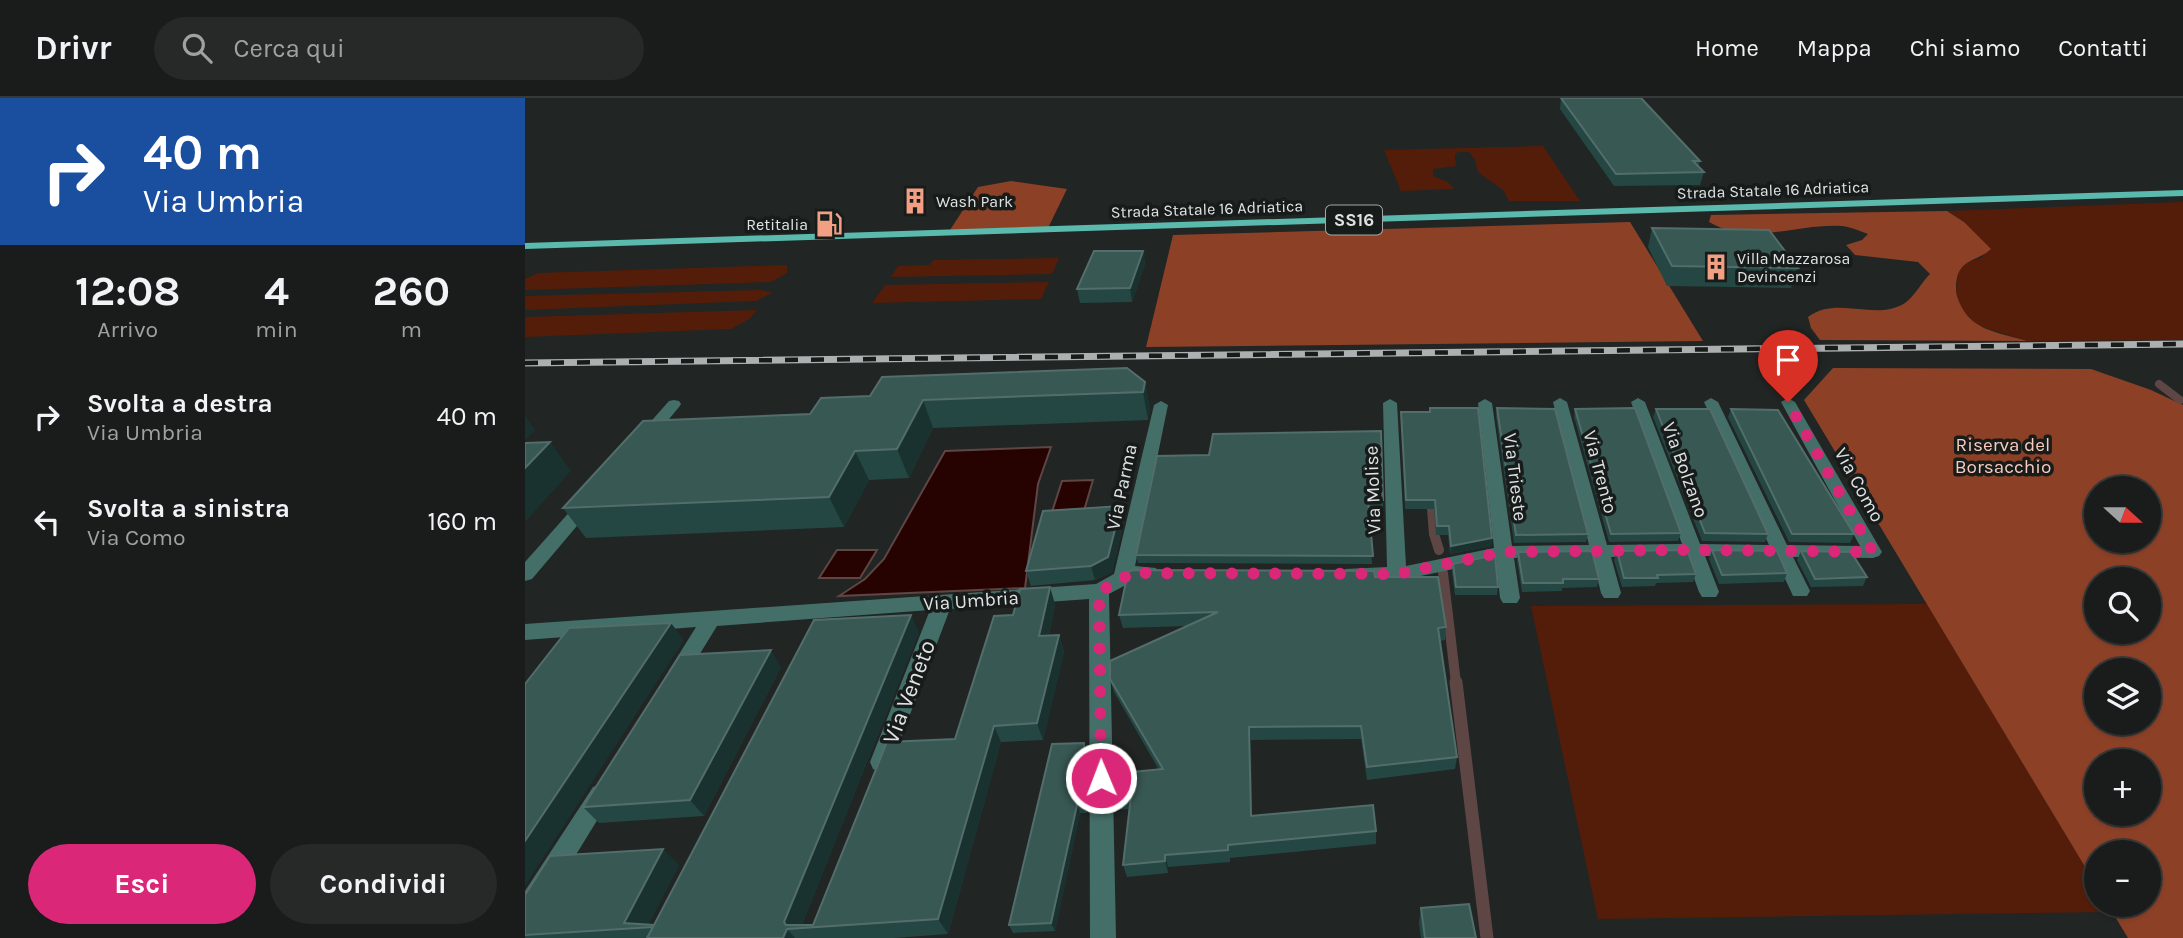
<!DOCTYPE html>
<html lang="it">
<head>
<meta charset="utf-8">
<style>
  body { margin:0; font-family:Karla,sans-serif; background:#262928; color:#f1f3f6; height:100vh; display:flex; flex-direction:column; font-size:26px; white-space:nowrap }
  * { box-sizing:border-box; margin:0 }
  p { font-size:23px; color:#9fa1a3 }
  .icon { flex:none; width:38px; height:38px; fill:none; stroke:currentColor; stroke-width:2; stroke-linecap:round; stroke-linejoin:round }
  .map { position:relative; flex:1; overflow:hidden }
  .side { display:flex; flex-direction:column; background:#191c1b; width:525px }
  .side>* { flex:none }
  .top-card { background:#1a4fa0; color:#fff; overflow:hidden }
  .needle { width:46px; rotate:111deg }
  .controls { position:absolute; left:1559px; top:378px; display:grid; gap:14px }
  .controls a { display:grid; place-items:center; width:77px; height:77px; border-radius:50%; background:#191c1b; box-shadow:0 2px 5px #0004,0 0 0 2px #373a3a; font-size:35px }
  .pin { position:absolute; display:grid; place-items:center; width:60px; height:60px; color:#fff; margin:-72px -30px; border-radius:50% 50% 50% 0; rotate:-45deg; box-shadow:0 0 7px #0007 }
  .pin .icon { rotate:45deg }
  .me { position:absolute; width:77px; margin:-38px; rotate:359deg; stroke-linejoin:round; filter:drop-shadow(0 0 5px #0008) }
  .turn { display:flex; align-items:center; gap:24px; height:147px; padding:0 28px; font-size:32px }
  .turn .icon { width:91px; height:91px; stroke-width:2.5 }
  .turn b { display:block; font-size:49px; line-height:60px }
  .eta { display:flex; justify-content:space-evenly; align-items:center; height:119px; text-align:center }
  .eta b { font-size:42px; font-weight:700; line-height:49px }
  .button { display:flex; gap:14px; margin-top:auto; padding:14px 28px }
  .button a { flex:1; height:80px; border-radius:42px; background:#db2777; color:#fff; font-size:28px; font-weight:700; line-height:80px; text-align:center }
  .button a+a { background:#262928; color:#f1f3f6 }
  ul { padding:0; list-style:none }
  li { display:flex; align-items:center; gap:21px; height:105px; padding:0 28px }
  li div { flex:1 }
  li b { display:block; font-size:26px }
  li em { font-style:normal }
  header { display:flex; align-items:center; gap:42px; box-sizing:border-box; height:98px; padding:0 35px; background:#191c1b; border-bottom:2px solid #373a3a }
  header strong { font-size:33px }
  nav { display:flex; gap:38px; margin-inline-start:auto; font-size:24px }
  .search { width:490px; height:63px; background:#262928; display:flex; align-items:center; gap:18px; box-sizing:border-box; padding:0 24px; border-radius:38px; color:#9fa1a3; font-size:26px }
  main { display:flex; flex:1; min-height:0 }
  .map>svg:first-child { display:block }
  .green { fill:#541d09 }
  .forest { fill:#8c4127; fill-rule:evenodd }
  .water { fill:#260300; stroke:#5e4644; stroke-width:2 }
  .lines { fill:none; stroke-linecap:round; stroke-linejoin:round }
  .stream-far2 { stroke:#5e4644; stroke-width:8 }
  .stream-far1 { stroke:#5e4644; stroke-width:10 }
  .stream { stroke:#5e4644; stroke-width:13 }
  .minor { fill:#446f69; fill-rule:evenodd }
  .primary { fill:#5abaae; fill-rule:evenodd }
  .rail-casing { stroke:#adb0b0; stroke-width:7 }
  .rail { stroke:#171c1b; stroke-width:4.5; stroke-dasharray:13; stroke-linecap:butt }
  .wall { fill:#244743 }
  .shaded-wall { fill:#1a322f }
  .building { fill:#385854; stroke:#536d6b; stroke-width:2 }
  .route { stroke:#db2777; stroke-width:12; stroke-dasharray:0 21.6 }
  .labels { text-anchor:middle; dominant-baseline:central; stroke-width:7; stroke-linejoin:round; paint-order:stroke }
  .far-street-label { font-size:16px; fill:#e0e3e3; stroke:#171c1b }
  .far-poi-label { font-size:16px; fill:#e0e3e3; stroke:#171c1b; text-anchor:start }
  .shield { fill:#171c1b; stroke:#a4a7a7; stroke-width:2 }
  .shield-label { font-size:18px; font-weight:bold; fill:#e0e3e3 }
  .park-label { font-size:19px; fill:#f9cbbc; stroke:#171c1b }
  .street-label { font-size:19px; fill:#e0e3e3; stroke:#171c1b }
  .near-street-label { font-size:23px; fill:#e0e3e3; stroke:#171c1b }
</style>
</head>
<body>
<header>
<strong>Drivr</strong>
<div class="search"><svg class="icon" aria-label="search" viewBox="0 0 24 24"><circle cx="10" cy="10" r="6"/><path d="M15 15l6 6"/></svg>Cerca qui</div>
<nav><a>Home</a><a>Mappa</a><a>Chi siamo</a><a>Contatti</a></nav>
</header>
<main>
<section class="side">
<div class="top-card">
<div class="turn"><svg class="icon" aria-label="right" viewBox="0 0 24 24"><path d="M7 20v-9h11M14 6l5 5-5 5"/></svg><div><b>40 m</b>Via Umbria</div></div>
</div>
<div class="eta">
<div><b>12:08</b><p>Arrivo</p></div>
<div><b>4</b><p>min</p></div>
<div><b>260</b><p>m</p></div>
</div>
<ul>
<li><svg class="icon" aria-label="right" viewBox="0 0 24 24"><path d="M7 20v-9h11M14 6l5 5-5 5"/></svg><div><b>Svolta a destra</b><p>Via Umbria</p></div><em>40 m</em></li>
<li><svg class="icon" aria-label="left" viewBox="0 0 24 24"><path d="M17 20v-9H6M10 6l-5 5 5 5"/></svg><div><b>Svolta a sinistra</b><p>Via Como</p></div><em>160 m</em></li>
</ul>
<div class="button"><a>Esci</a><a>Condividi</a></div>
</section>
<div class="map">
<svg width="1658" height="840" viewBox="0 0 1658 840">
  <rect width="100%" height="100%" fill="#212524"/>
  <g class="green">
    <polygon points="1018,48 1055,103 984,103 978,92 953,74 950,62 944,54 933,54 930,57 931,68 908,71 908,78 923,84 929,91 876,93 859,52"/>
    <polygon points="1658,104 1658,242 1502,243 1451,227 1437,214 1431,193 1433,173 1441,165 1458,159 1439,124 1423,113"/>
    <polygon points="534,160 527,176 366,179 373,168 404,167 409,162"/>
    <polygon points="262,167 262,175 246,184 0,192 0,181 13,175"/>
    <polygon points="524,184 516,201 347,205 360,187"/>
    <polygon points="235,192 248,194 231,203 0,212 0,198"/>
    <polygon points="232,212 224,221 206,231 0,239 0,219"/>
    <polygon points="1402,506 1571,787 1572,807 1583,807 1588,814 1073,821 1006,508"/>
  </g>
  <g class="forest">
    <polygon points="486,83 542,91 523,130 425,132 453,89"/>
    <path d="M 1422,113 L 1439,124 L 1466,151 C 1457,160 1442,161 1435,172 C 1431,178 1430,191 1432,198 C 1443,233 1470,233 1502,243 L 1295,242 L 1286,230 L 1283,219 C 1313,197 1350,224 1380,205 C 1389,199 1397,184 1405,176 L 1393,164 L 1330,157 L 1321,147 L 1337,142 L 1343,136 C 1335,133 1326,129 1317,128 C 1270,125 1228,149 1184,124 L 1186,117 Z"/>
    <polygon points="1105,124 1178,243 621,249 648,137"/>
    <path d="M 1308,270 L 1566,271 L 1626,292 L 1658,307 L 1658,840 L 1603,840 L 1583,807 L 1624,807 L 1624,754 L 1572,754 L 1571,787 L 1279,302 ZM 1572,390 L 1624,390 L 1624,443 L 1572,443 ZM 1572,481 L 1624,481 L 1624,534 L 1572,534 ZM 1624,572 L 1624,625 L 1572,625 L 1572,572 ZM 1572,663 L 1624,663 L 1624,716 L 1572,716 Z"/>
  </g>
  <g class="water">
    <polygon points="526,349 513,386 500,490 314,498 340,481 359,461 420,353"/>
    <polygon points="568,382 558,416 526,417 537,383"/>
    <polygon points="312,452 352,452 335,480 294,480"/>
  </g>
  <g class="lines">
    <polyline class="stream-far2" points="1634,286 1655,302"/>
    <g class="stream-far1">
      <polyline points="906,398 909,436 914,452"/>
      <polyline points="918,475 931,585"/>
    </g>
    <polyline class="stream" points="931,584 962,840"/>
    <g class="minor">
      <polygon points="1035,300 1042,304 1082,447 1157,446 1106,304 1113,300 1120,304 1175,446 1244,447 1179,304 1186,300 1193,304 1262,447 1335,448 1256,304 1263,300 1270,304 1357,454 1354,458 1348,460 1268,459 1285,493 1282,498 1268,498 1250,459 1180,458 1194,494 1191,499 1177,499 1174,494 1161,458 1086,459 1096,495 1093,500 1079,500 1076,495 1067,459 989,460 995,500 992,505 978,505 975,500 971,462 872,483 820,481 818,476 820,471 862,469 858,305 865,301 872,305 881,468 969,450 953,305 960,301 967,305 987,448 1064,447 1028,304"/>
      <polygon points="149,302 154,303 156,306 154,309 126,343 114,343 112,340 114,337 144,303"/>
      <polygon points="636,303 643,307 610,468 631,470 633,475 631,480 610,482 584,496 591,840 565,840 564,501 425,511 367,664 364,671 356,674 348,671 345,664 405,512 192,528 160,580 153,582 146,580 143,574 171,529 0,542 0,526 571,486 589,476 629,307"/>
      <polygon points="62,399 68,401 71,405 68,409 7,481 0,483 0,464 56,401"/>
      <polygon points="76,686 84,689 88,696 84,703 9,825 0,829 0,793 68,689"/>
    </g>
    <polygon class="primary" points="1658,92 1658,98 0,151 0,145"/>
    <g class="rail-casing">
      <polyline id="rail" points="0,265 1658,246"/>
    </g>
    <use href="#rail" class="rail"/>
  </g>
  <g class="wall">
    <polygon points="1036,0 1175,63 1173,69 1179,74 1175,87 1089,88 1035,11"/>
    <polygon points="1127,130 1273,170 1266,190 1142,188 1123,149"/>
    <polygon points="618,153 620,166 607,204 555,205 552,191"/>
    <polygon points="620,284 625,312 623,322 408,330 384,380 344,382 319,429 61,440 38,410 285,316 345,298"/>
    <polygon points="905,310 967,440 966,448 925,456 923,437 911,437 909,411 880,411 876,314 905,314"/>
    <polygon points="972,310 1063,436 1061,444 989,445 971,318"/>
    <polygon points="1050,311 1156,435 1153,443 1084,444 1049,319"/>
    <polygon points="1131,311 1243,436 1240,444 1177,443 1128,319"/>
    <polygon points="1206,311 1329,436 1325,445 1264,444 1203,319"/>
    <polygon points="632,358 858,402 858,411 844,410 847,466 613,465 611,457"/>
    <polygon points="599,423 587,474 570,482 506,488 501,473"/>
    <polygon points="1187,452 1262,475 1259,484 1194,486 1184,461"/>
    <polygon points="1092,453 1171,476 1168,484 1131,485 1130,488 1097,489 1089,462"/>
    <polygon points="1276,453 1342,479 1338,488 1286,489 1272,462"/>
    <polygon points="993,454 1074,481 1072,489 1037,490 1037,493 997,494 992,463"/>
    <polygon points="928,466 973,489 972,497 930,497 927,474"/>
    <polygon points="850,479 921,529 920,542 915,543 932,659 930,671 842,682 836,641 726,642 727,718 851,733 851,746 705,760 705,764 643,769 643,775 602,779 598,767 604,711 591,712 587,700 634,672 589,594 585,581 662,528 598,530 594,517"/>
    <polygon points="530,506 524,537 534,537 539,554 518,642 476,644 423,836 369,840 0,840 0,797 154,767 123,827 129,827 394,534 277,827 288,827 430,641 488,517"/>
    <polygon points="256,569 179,718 74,725 58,709"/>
    <polygon points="559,645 562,653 562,671 559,683 562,691 562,715 555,715 530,833 488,835 484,827"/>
    <polygon points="896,810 951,840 896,840 894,825"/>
  </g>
  <g class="shaded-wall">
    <polygon points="618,153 620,166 607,204 605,190"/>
    <polygon points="620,284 625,312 623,322 618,294"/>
    <polygon points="398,302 408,330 384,380 372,351"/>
    <polygon points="0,317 10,332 0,342"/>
    <polygon points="25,344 46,373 0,424 0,370"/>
    <polygon points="330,353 344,382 319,429 304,399"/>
    <polygon points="596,408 599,423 587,474 570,482 566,468"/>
    <polygon points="967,440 966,448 925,456 926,448"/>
    <polygon points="525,489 530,506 520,555 514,538"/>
    <polygon points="386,517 394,534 276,830 264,831 259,824"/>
    <polygon points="146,525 159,542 0,788 0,743"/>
    <polygon points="534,537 539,554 518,642 512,625"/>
    <polygon points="246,552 256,569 179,718 165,702"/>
    <polygon points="469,628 476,644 423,836 413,821"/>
    <polygon points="724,629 726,642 727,731 726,718"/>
    <polygon points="559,645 562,653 562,671 557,692 554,684"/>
    <polygon points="559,683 562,691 562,715 559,707"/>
    <polygon points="552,707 555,715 530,833 526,825"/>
    <polygon points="138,751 154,767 122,830 99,825"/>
    <polygon points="640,757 643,769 643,775 640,763"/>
    <polygon points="262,831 270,840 258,840"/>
  </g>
  <g class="building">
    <polygon points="1036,0 1116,0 1175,63 1168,63 1179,74 1091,76"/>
    <polygon points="1127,130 1244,132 1273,170 1147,168"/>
    <polygon points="569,153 618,153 605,190 552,191"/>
    <polygon points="602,270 620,284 618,294 398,302 372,351 330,353 304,399 38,410 118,323 285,316 296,300 345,298 357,279"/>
    <polygon points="905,310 953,310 967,440 926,448 924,428 912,428 910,402 881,402 876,314 905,314"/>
    <polygon points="972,310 1030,311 1063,436 991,437"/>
    <polygon points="1110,310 1156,435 1086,436 1050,311"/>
    <polygon points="1131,311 1185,311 1243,436 1180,435"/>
    <polygon points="1206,311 1253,312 1329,436 1267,436"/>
    <polygon points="856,333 858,402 843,402 848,458 611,457 632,358 684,357 688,336"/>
    <polygon points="25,344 0,370 0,345"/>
    <polygon points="596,408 583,459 566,468 501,473 518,413"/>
    <polygon points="1162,452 1171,476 1132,477 1133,480 1099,480 1092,453"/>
    <polygon points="1187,452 1252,453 1262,475 1197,477"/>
    <polygon points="1067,453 1074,481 1038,481 1038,485 998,485 993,454"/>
    <polygon points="1276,453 1326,454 1342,479 1290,481"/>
    <polygon points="970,457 973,489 931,489 928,466"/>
    <polygon points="608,472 849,473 850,479 913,479 921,529 913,530 932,659 842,669 836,628 724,629 726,718 848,707 851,733 703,747 703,752 640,757 640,763 598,767 606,698 587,700 587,676 638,671 585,581 585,563 693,514 594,517 603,474"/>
    <polygon points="525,489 514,538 534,537 512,625 469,628 413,821 262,831 258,840 122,840 128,829 0,837 0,797 25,758 138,751 99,825 129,827 289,522 386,517 259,824 261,827 288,827 362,644 430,641 469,518 488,517 495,491"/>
    <polygon points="146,525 0,743 0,586 44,530"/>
    <polygon points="246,552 165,702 58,709 155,557"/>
    <polygon points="559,645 559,662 554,684 559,683 559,707 552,707 526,825 484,827 527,646"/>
    <polygon points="944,806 951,840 900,840 896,810"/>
  </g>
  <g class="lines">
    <polyline class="route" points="576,680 574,494 607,475 872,476 979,454 1167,452 1348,454 1263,304"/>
  </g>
  <defs>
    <g id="building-bare" transform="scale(2.1)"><path d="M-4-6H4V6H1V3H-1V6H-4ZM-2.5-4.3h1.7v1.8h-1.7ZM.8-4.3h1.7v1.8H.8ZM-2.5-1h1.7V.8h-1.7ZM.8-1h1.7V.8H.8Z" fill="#f39f83" stroke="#171c1b" stroke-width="2.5" paint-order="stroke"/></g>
    <g id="fuel-bare" transform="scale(2.1)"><path d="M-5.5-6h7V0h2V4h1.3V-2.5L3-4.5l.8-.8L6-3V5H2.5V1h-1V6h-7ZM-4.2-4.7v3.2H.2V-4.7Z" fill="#f39f83" stroke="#171c1b" stroke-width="2.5" paint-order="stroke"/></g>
  </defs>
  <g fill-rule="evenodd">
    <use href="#building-bare" x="390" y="103"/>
    <use href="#fuel-bare" x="304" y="126"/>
    <use href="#building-bare" x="1191" y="169"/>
  </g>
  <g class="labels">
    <g class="far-street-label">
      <text transform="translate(1248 92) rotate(-2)">Strada Statale 16 Adriatica</text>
      <text transform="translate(682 111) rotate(-2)">Strada Statale 16 Adriatica</text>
    </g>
    <g class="far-poi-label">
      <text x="411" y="103">Wash Park</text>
      <text x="283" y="126" text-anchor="end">Retitalia</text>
      <text x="1212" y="160">Villa Mazzarosa<tspan x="1212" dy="18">Devincenzi</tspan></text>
    </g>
    <rect class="shield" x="801" y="107.5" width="56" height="29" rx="5"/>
    <g class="shield-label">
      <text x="829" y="122">SS16</text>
    </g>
    <g class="park-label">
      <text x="1478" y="347">Riserva del<tspan x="1478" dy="22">Borsacchio</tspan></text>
    </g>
    <g class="street-label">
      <text transform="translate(1160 372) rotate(70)">Via Bolzano</text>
      <text transform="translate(1075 374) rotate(75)">Via Trento</text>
      <text transform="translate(990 379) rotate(83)">Via Trieste</text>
      <text transform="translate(1334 387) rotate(61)">Via Como</text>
      <text transform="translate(597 389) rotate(-78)">Via Parma</text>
      <text transform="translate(848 392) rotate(-92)">Via Molise</text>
      <text transform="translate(446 503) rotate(-4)">Via Umbria</text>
    </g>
    <g class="near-street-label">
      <text transform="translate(384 594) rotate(-69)">Via Veneto</text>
    </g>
  </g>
</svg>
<div class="controls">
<a><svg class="needle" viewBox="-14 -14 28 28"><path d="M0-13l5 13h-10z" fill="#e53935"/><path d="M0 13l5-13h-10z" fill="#9fa1a3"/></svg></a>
<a><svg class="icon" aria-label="search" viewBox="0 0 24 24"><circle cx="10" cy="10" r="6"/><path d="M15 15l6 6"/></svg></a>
<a><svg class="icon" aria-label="layers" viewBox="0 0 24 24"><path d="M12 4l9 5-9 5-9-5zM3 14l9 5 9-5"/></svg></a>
<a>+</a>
<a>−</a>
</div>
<div class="pin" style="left:1263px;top:304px;background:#d93025"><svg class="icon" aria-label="arrive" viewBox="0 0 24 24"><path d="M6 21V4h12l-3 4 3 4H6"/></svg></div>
<svg class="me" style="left:576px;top:680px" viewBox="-20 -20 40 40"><circle r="17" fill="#db2777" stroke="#fff" stroke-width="3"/><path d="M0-11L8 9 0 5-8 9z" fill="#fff"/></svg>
</div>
</main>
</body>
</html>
